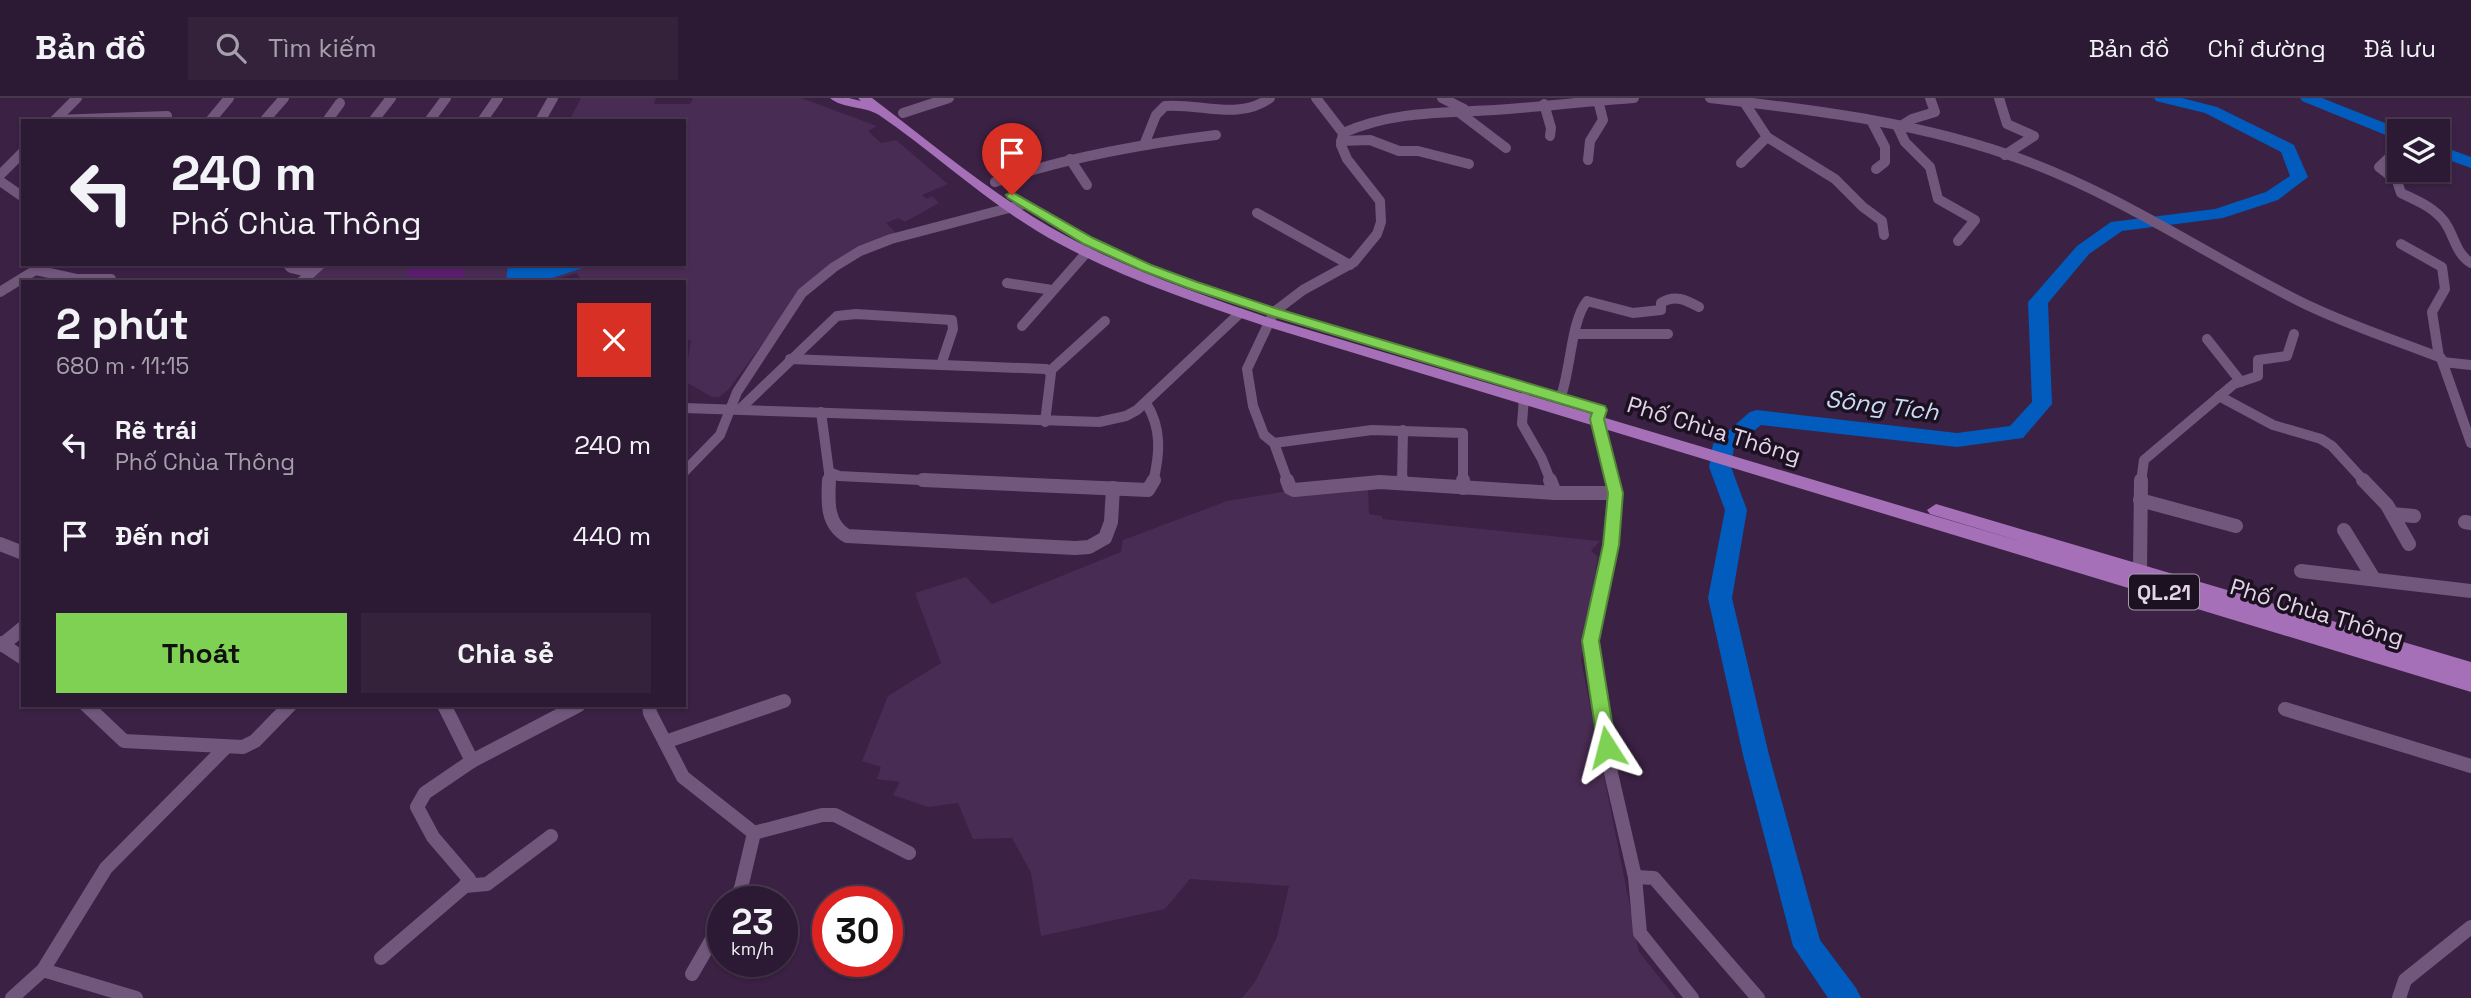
<!DOCTYPE html>
<html lang="vi">
<head>
<meta charset="utf-8">
<style>
  body { margin:0; font-family:"Space Grotesk",sans-serif; background:#34223b; color:#f1f3f6; height:100vh; display:flex; flex-direction:column; font-size:26px; white-space:nowrap }
  * { box-sizing:border-box; margin:0 }
  p { font-size:23px; color:#a6a0ac }
  .icon { flex:none; width:38px; height:38px; fill:none; stroke:currentColor; stroke-width:2; stroke-linecap:round; stroke-linejoin:round }
  .map { position:relative; flex:1; overflow:hidden }
  .panel { position:absolute; left:21px; top:182px; width:665px; height:427px; display:flex; flex-direction:column; background:#2c1933; border-radius:0px; box-shadow:0 2px 5px #0004,0 0 0 2px #48384e }
  .panel>* { flex:none }
  .banner { position:absolute; left:21px; top:21px; width:665px; height:147px; border-radius:0px; box-shadow:0 2px 5px #0004,0 0 0 2px #48384e; background:#2c1933; color:#f1f3f6; overflow:hidden }
  .fabs { position:absolute; left:2387px; top:21px; display:grid; gap:14px }
  .fabs a { display:grid; place-items:center; width:63px; height:63px; border-radius:0px; background:#2c1933; box-shadow:0 2px 5px #0004,0 0 0 2px #48384e; font-size:35px }
  .speed { position:absolute; left:707px; top:788px; display:flex; gap:14px; font-size:35px; font-weight:700; text-align:center }
  .speed>* { display:grid; place-content:center; width:91px; height:91px; border-radius:50%; background:#2c1933; box-shadow:0 2px 5px #0004,0 0 0 2px #48384e; line-height:1 }
  .speed small { font-size:18px; font-weight:400 }
  .speed .limit { border:10px solid #d22; background:#fff; color:#111 }
  .pin { position:absolute; display:grid; place-items:center; width:60px; height:60px; color:#fff; margin:-72px -30px; border-radius:50% 50% 50% 0; rotate:-45deg; box-shadow:0 0 7px #0007 }
  .pin .icon { rotate:45deg }
  .me { position:absolute; width:77px; margin:-38px; rotate:351deg; stroke-linejoin:round; filter:drop-shadow(0 0 5px #0008) }
  .turn { display:flex; align-items:center; gap:24px; height:147px; padding:0 35px; font-size:32px }
  .turn .icon { width:91px; height:91px; stroke-width:2.5 }
  .turn b { display:block; font-size:49px; line-height:60px }
  .round { display:grid; place-items:center; flex:none; width:74px; height:74px; border-radius:0px; background:#34223b }
  .headline { display:flex; align-items:center; justify-content:space-between; height:119px; padding:0 35px }
  h1 { font-size:42px; font-weight:700; line-height:52px }
  .button { display:flex; gap:14px; margin-top:auto; padding:14px 35px }
  .button a { flex:1; height:80px; border-radius:0px; background:#7ed153; color:#111; font-size:28px; font-weight:700; line-height:80px; text-align:center }
  .button a+a { background:#34223b; color:#f1f3f6 }
  ul { padding:0; list-style:none }
  li { display:flex; align-items:center; gap:21px; height:91px; padding:0 35px }
  li div { flex:1 }
  li b { display:block; font-size:26px }
  li em { font-style:normal }
  header { display:flex; align-items:center; gap:42px; box-sizing:border-box; height:98px; padding:0 35px; background:#2c1933; border-bottom:2px solid #48384e }
  header strong { font-size:33px }
  nav { display:flex; gap:38px; margin-inline-start:auto; font-size:24px }
  .search { width:490px; height:63px; background:#34223b; display:flex; align-items:center; gap:18px; box-sizing:border-box; padding:0 24px; border-radius:0px; color:#a6a0ac; font-size:26px }
  .map>svg:first-child { display:block }
  .built { fill:#492c53 }
  .green { fill:#591f6d }
  .water { fill:#025cbd }
  .lines { fill:none; stroke-linecap:round; stroke-linejoin:round }
  .river { fill:#025cbd; fill-rule:evenodd }
  .minor-far1 { stroke:#72577d; stroke-width:10 }
  .minor { stroke:#72577d; stroke-width:14 }
  .highway { fill:#a570b8; fill-rule:evenodd }
  .route { fill:#7ed153; stroke:#528836; stroke-width:2 }
  .labels { text-anchor:middle; dominant-baseline:central; stroke-width:7; stroke-linejoin:round; paint-order:stroke }
  .shield { fill:#1c1120; stroke:#a89aad; stroke-width:2 }
  .shield-label { font-size:21px; font-weight:bold; fill:#e4d4ea }
  .street-label { font-size:23px; fill:#e4d4ea; stroke:#1c1120 }
  .water-label { font-size:24px; font-style:italic; fill:#cadcf5; stroke:#1c1120 }
</style>
</head>
<body>
<header>
<strong>Bản đồ</strong>
<div class="search"><svg class="icon" aria-label="search" viewBox="0 0 24 24"><circle cx="10" cy="10" r="6"/><path d="M15 15l6 6"/></svg>Tìm kiếm</div>
<nav><a>Bản đồ</a><a>Chỉ đường</a><a>Đã lưu</a></nav>
</header>
<div class="map">
<svg width="2471" height="900" viewBox="0 0 2471 900">
  <rect width="100%" height="100%" fill="#3b2144"/>
  <g class="built">
    <polygon points="581,0 656,0 654,6 690,6 693,0 801,0 877,28 868,33 881,45 896,42 948,86 922,97 926,101 932,98 939,105 905,124 898,120 886,125 899,138 859,152 800,194 729,291 719,299 712,299 684,283 691,243 684,239 684,184 582,184 577,175 546,184 306,184 327,166 684,166 684,23 569,23"/>
    <polygon points="1368,389 1369,416 1382,418 1383,421 1600,443 1591,453 1598,459 1581,562 1639,854 1676,900 1242,900 1255,884 1277,839 1289,788 1190,781 1165,811 1041,838 1031,775 1012,740 973,741 958,705 928,709 893,697 900,684 877,681 881,669 862,663 888,598 941,565 915,495 966,479 992,506 1121,454 1123,442 1227,403 1289,393"/>
  </g>
  <polygon class="green" points="407,166 465,166 465,183 407,184"/>
  <polygon class="water" points="508,166 595,166 540,184 506,184"/>
  <g class="lines">
    <g class="river">
      <polygon points="2154,0 2182,0 2217,9 2294,47 2308,79 2278,102 2223,120 2122,133 2089,156 2048,205 2052,306 2023,340 1957,349 1761,327 1734,349 1731,369 1747,412 1732,500 1769,657 1820,842 1856,890 1861,900 1828,900 1793,848 1743,657 1708,500 1725,412 1709,369 1713,346 1750,314 1757,312 1957,335 2010,328 2032,304 2028,204 2077,148 2111,124 2215,111 2266,94 2290,78 2281,54 2205,15 2156,3"/>
      <polygon points="2300,0 2322,0 2405,33 2399,33 2399,41 2393,40 2302,3"/>
      <polygon points="2438,47 2471,59 2471,70 2438,58"/>
    </g>
    <g class="minor-far1">
      <polyline points="1316,0 1343,35"/>
      <polyline points="1442,0 1464,11"/>
      <path d="M 1710,0 C 1816,12 1925,25 2026,63 C 2123,99 2210,159 2303,205 C 2348,227 2395,242 2441,260 L 2471,345"/>
      <polyline points="1999,0 2007,26 2034,38 2005,57"/>
      <polyline points="1744,4 1767,39 1835,81 1863,109 1882,123 1884,137"/>
      <polyline points="1544,6 1551,30 1550,38"/>
      <polyline points="1456,12 1506,50"/>
      <polyline points="903,15 949,0"/>
      <polyline points="55,22 167,18"/>
      <polyline points="54,23 77,0"/>
      <polyline points="210,23 229,0"/>
      <polyline points="264,23 284,0"/>
      <polyline points="327,23 340,5"/>
      <polyline points="373,23 391,0"/>
      <polyline points="429,23 446,0"/>
      <polyline points="482,23 498,0"/>
      <polyline points="540,23 553,0"/>
      <polyline points="1872,24 1885,49 1885,64 1876,71"/>
      <polyline points="1897,27 1905,44 1930,69 1938,101 1975,122 1958,143"/>
      <polyline points="1901,28 1912,21 1935,14 1930,0"/>
      <polyline points="1341,43 1370,42 1399,53 1418,53 1469,66"/>
      <path d="M 1144,47 L 1156,17 L 1165,8 C 1201,5 1238,23 1270,0"/>
      <path d="M 2399,50 L 2379,69 L 2397,83 L 2401,95 C 2417,103 2432,108 2444,123 C 2455,138 2455,155 2471,165"/>
      <polyline points="1070,61 1087,87"/>
      <polyline points="1588,62 1590,43 1603,22 1598,2"/>
      <polyline points="1741,65 1767,39"/>
      <polyline points="0,77 23,54"/>
      <polyline points="0,83 23,99"/>
      <path d="M 995,84 C 1067,59 1141,46 1216,37"/>
      <polyline points="1257,115 1350,167"/>
      <polyline points="2401,146 2442,169 2445,191 2432,214 2439,259"/>
      <polyline points="287,166 291,170 311,175"/>
      <polyline points="36,172 76,181 111,181"/>
      <polyline points="301,184 321,166"/>
      <polyline points="1007,185 1052,192"/>
      <polyline points="0,194 42,168"/>
      <polyline points="1022,228 1087,154"/>
      <polyline points="1576,236 1668,236"/>
      <polyline points="2207,241 2241,284"/>
      <polyline points="790,261 1046,271 1051,275 1045,324"/>
      <polyline points="2443,264 2471,267"/>
      <polyline points="1050,273 1105,223"/>
      <path d="M 1561,298 C 1571,270 1571,223 1587,203 L 1633,215 L 1661,212 L 1661,205 C 1675,196 1686,202 1699,209"/>
      <polyline points="2219,298 2273,327 2321,341 2332,348 2365,384"/>
      <polyline points="1524,299 1522,326 1542,361 1551,384"/>
      <path d="M 1146,305 C 1162,330 1160,356 1153,384"/>
      <polyline points="684,310 1099,324 1126,318 1137,312 1240,215"/>
      <polyline points="740,311 837,218 856,216 952,222 953,231 941,267"/>
      <polyline points="1600,312 1597,321 1613,384"/>
      <polyline points="821,314 829,374 839,378 961,384"/>
      <polyline points="1274,345 1372,332 1463,335 1463,384"/>
      <polyline points="684,374 720,337 737,294 802,195 834,169 860,153 891,141 1024,106"/>
      <polyline points="829,384 829,374"/>
      <path d="M 1288,384 L 1274,345 L 1264,337 L 1253,308 L 1247,271 L 1274,214 L 1303,192 L 1354,164 L 1377,136 L 1381,124 L 1380,103 L 1347,61 L 1341,47 L 1343,35 C 1393,13 1442,15 1495,12 C 1542,9 1588,3 1634,0"/>
      <polyline points="1402,384 1403,332"/>
      <polyline points="2141,384 2144,362 2234,286 2258,278 2258,262 2287,258 2294,236"/>
    </g>
    <g class="minor">
      <path d="M 829,382 C 828,403 826,426 847,438 L 1075,450 L 1089,449 L 1105,440 L 1111,424 L 1113,390"/>
      <polyline points="923,382 1148,392 1154,382"/>
      <polyline points="1287,382 1290,390 1294,392 1380,384 1555,395 1616,395"/>
      <polyline points="1463,382 1463,390"/>
      <polyline points="1550,382 1555,395"/>
      <polyline points="1613,382 1616,395 1611,447 1591,543 1611,675 1635,779 1640,835 1692,900"/>
      <polyline points="2363,382 2387,407 2409,446"/>
      <polyline points="1402,385 1402,382"/>
      <polyline points="2140,402 2236,428"/>
      <polyline points="2392,416 2414,418"/>
      <polyline points="2465,424 2471,425"/>
      <polyline points="2344,432 2374,481"/>
      <polyline points="0,446 23,455"/>
      <polyline points="2140,473 2141,382"/>
      <polyline points="2301,473 2471,493"/>
      <polyline points="0,545 23,560"/>
      <polyline points="2,547 23,530"/>
      <polyline points="86,607 124,643 243,649 255,643 290,607"/>
      <polyline points="444,607 472,663 579,607"/>
      <polyline points="649,607 650,615 683,679 754,735"/>
      <polyline points="2285,611 2471,668"/>
      <polyline points="665,644 784,603"/>
      <polyline points="754,735 822,717 835,717 909,755"/>
      <polyline points="1635,779 1654,780 1758,900"/>
      <polyline points="465,788 487,786 551,738"/>
      <polyline points="734,803 741,790 754,735"/>
      <polyline points="381,860 465,788 469,781 433,739 417,709 425,695 472,663"/>
      <polyline points="43,872 136,900"/>
      <polyline points="692,876 723,822"/>
      <polyline points="12,900 43,872 106,770 226,649"/>
      <polyline points="2399,900 2405,882 2471,829"/>
    </g>
    <path class="highway" d="M 830,0 L 849,0 L 861,3 L 858,0 L 872,0 C 930,44 987,92 1050,129 C 1120,169 1196,195 1272,221 L 2026,445 L 1930,416 L 1927,412 L 1936,406 L 2471,564 L 2471,594 L 1262,227 C 1185,201 1107,175 1037,133 C 981,99 933,54 879,17 C 865,8 843,11 830,0 Z"/>
  </g>
  <polygon class="route" points="1012,94 1093,140 1151,167 1197,184 1278,211 1605,308 1607,312 1604,321 1623,395 1619,447 1599,543 1616,649 1613,654 1607,657 1601,654 1598,649 1582,543 1603,447 1608,395 1590,321 1592,315 1269,217 1188,190 1141,172 1084,146 1008,100 1006,97"/>
  <g class="labels">
    <rect class="shield" x="2129" y="476.5" width="70" height="35" rx="5"/>
    <g class="shield-label">
      <text x="2164" y="494">QL.21</text>
    </g>
    <g class="street-label">
      <text transform="translate(1714 332) rotate(17)">Phố Chùa Thông</text>
      <text transform="translate(2317 514) rotate(17)">Phố Chùa Thông</text>
    </g>
    <g class="water-label">
      <text transform="translate(1882 307) rotate(7)">Sông Tích</text>
    </g>
  </g>
</svg>
<div class="fabs">
<a><svg class="icon" aria-label="layers" viewBox="0 0 24 24"><path d="M12 4l9 5-9 5-9-5zM3 14l9 5 9-5"/></svg></a>
</div>
<div class="speed"><div>23<small>km/h</small></div><div class="limit">30</div></div>
<div class="pin" style="left:1012px;top:97px;background:#d93025"><svg class="icon" aria-label="arrive" viewBox="0 0 24 24"><path d="M6 21V4h12l-3 4 3 4H6"/></svg></div>
<svg class="me" style="left:1607px;top:649px" viewBox="-20 -20 40 40"><path d="M0-17L14 15 0 8-14 15z" fill="#7ed153" stroke="#fff" stroke-width="4"/></svg>
<div class="banner">
<div class="turn"><svg class="icon" aria-label="left" viewBox="0 0 24 24"><path d="M17 20v-9H6M10 6l-5 5 5 5"/></svg><div><b>240 m</b>Phố Chùa Thông</div></div>
</div>
<section class="panel">
<div class="headline"><div><h1>2 phút</h1><p>680 m · 11:15</p></div><a class="round" style="background:#d93025;color:#fff"><svg class="icon" aria-label="close" viewBox="0 0 24 24"><path d="M6 6l12 12M18 6L6 18"/></svg></a></div>
<ul>
<li><svg class="icon" aria-label="left" viewBox="0 0 24 24"><path d="M17 20v-9H6M10 6l-5 5 5 5"/></svg><div><b>Rẽ trái</b><p>Phố Chùa Thông</p></div><em>240 m</em></li>
<li><svg class="icon" aria-label="arrive" viewBox="0 0 24 24"><path d="M6 21V4h12l-3 4 3 4H6"/></svg><div><b>Đến nơi</b></div><em>440 m</em></li>
</ul>
<div class="button"><a>Thoát</a><a>Chia sẻ</a></div>
</section>
</div>
</body>
</html>
